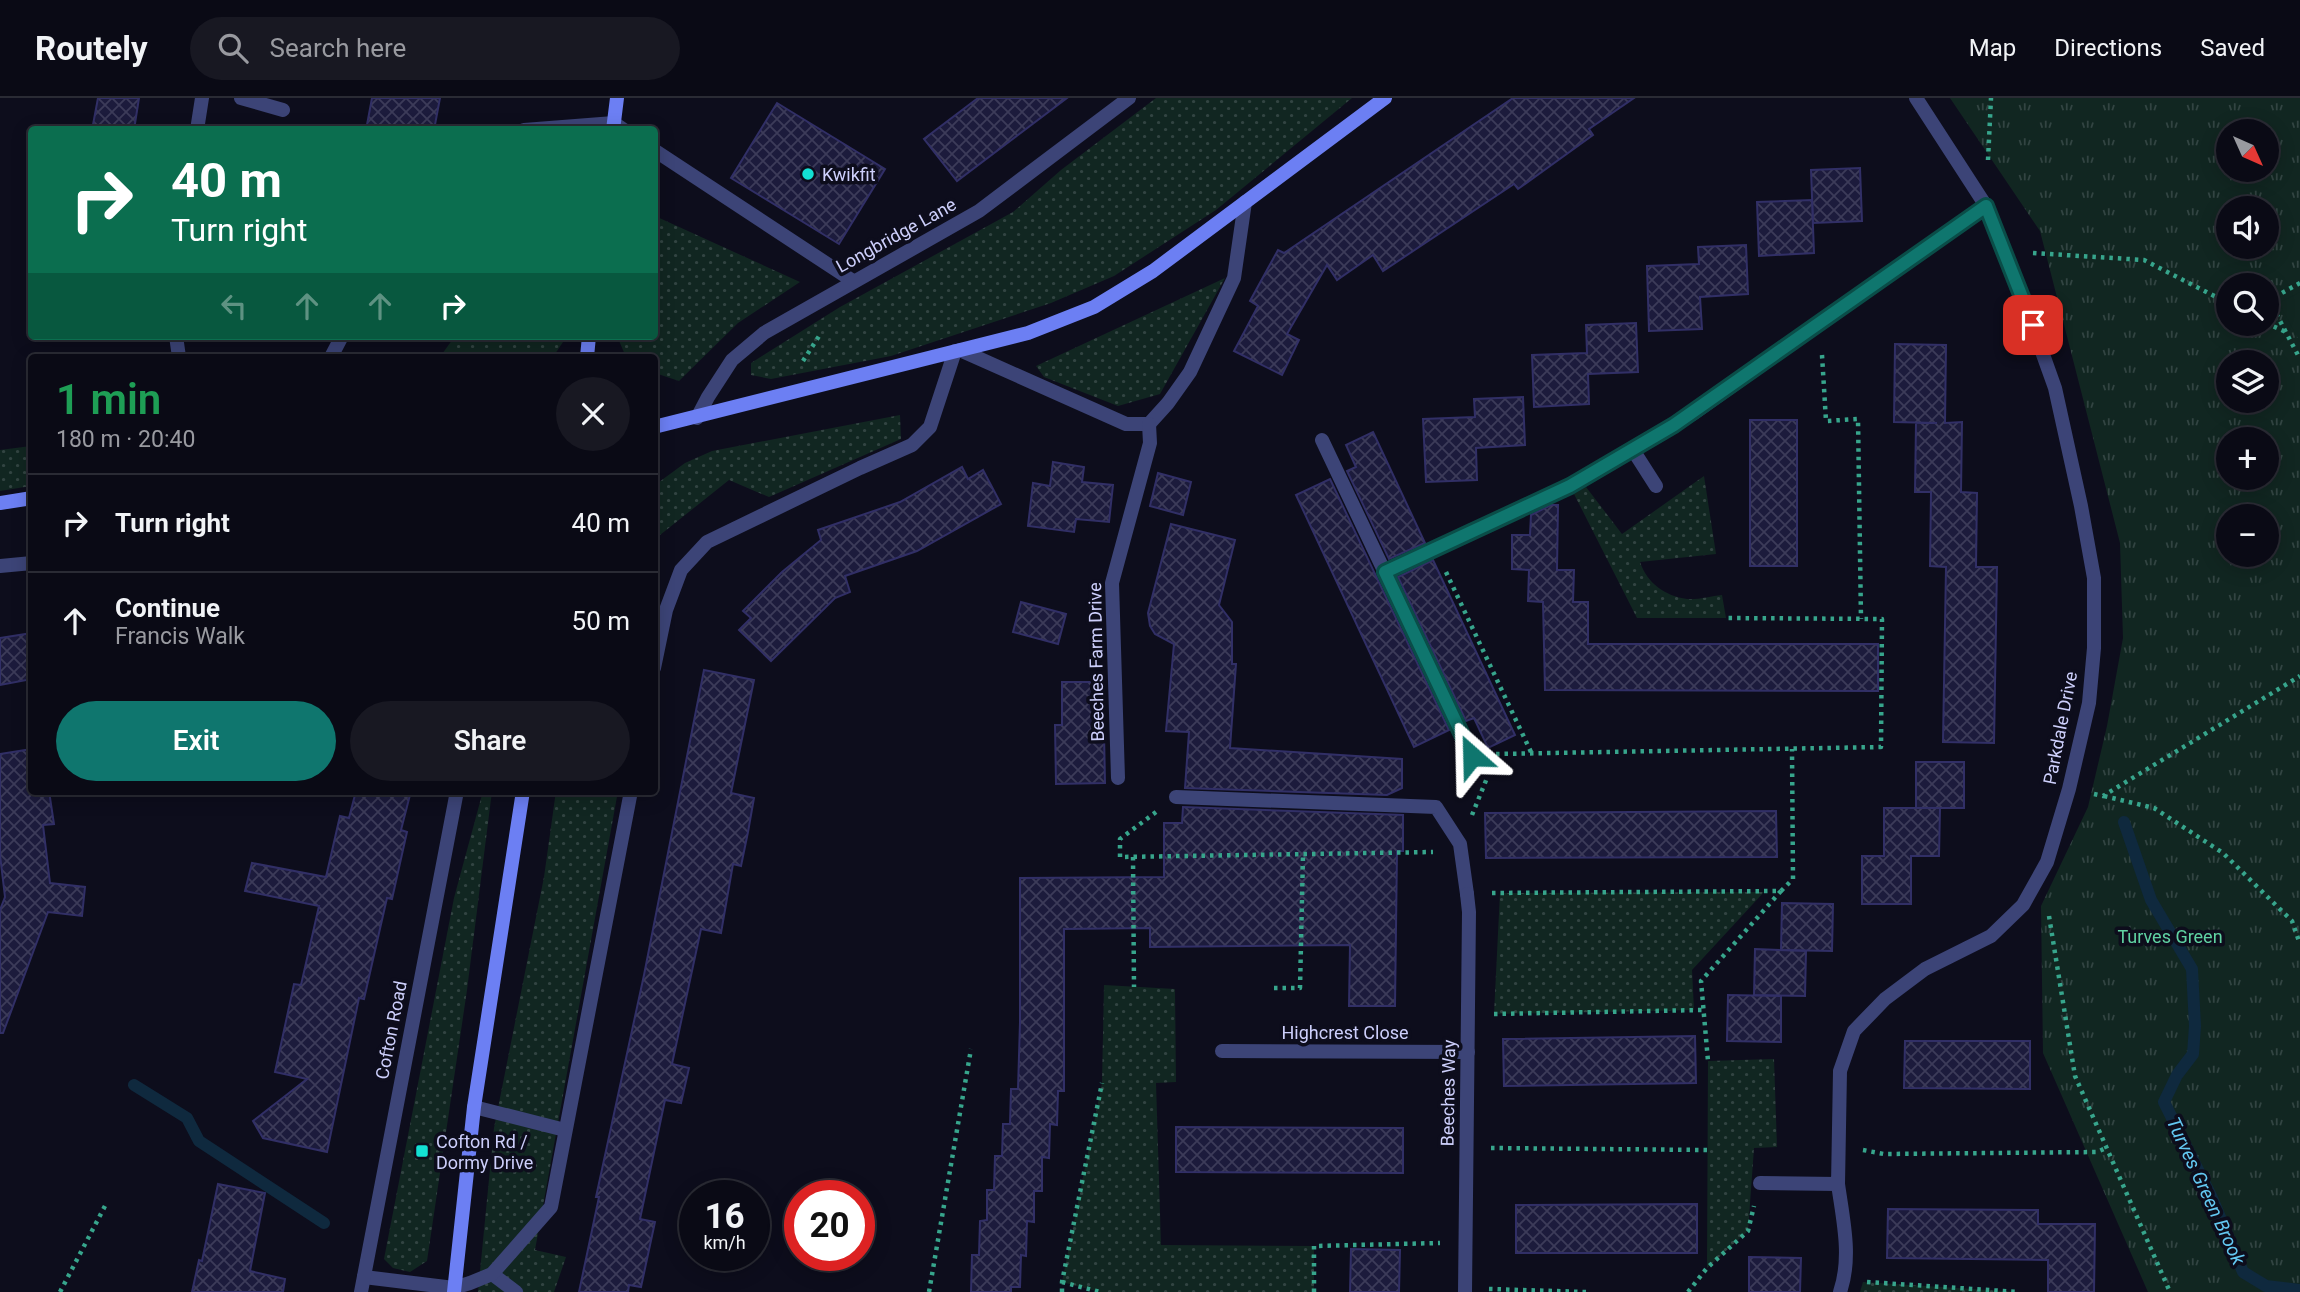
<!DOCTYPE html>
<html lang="en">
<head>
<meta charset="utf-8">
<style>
  body { margin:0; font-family:Roboto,sans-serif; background:#181822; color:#f1f3f6; height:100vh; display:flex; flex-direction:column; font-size:26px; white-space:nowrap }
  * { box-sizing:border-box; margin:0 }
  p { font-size:23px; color:#999aa0 }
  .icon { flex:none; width:38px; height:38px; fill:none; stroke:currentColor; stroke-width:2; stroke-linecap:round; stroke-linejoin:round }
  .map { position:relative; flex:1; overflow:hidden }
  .panel { position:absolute; left:28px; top:256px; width:630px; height:441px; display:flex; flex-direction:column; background:#0a0a15; border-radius:7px; box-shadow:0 4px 18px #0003,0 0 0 2px #2a2b34 }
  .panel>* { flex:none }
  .guide { position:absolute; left:28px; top:28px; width:630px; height:214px; border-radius:7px; box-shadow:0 4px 18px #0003,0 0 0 2px #2a2b34; background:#0b6e4f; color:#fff; overflow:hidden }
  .needle { width:46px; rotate:135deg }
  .tools { position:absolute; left:2216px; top:21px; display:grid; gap:14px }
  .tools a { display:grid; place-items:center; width:63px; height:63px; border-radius:50%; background:#0a0a15; box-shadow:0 4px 18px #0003,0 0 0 2px #2a2b34; font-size:35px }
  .speed { position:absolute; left:679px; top:1082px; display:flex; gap:14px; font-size:35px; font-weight:700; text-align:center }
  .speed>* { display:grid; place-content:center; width:91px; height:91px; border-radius:50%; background:#0a0a15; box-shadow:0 4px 18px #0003,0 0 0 2px #2a2b34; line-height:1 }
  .speed small { font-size:18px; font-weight:400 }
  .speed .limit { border:10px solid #d22; background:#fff; color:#111 }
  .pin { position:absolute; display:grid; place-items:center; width:60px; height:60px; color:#fff; margin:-30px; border-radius:14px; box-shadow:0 4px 10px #0006 }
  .me { position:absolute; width:77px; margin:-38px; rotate:335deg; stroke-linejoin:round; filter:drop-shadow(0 0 5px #0008) }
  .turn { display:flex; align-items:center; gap:24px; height:147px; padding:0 28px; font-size:32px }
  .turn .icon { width:91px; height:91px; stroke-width:2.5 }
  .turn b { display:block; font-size:49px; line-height:60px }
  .lanes { display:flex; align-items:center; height:66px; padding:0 28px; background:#0003; justify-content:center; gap:35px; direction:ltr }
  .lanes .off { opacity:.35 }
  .round { display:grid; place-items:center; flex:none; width:74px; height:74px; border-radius:37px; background:#181822 }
  .headline { display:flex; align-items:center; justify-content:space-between; height:119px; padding:0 28px }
  h1 { font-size:42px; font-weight:600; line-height:52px; color:#1e9e55 }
  .button { display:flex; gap:14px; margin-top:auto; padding:14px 28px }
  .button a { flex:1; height:80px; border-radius:42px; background:#0f766e; color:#fff; font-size:28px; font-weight:600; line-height:80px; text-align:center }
  .button a+a { background:#181822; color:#f1f3f6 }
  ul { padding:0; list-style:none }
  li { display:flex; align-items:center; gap:21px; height:98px; padding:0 28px; border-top:2px solid #2a2b34 }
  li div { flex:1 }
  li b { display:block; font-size:26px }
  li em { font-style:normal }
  header { display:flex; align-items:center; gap:42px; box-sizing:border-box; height:98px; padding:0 35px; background:#0a0a15; border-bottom:2px solid #2a2b34 }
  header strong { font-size:33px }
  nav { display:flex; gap:38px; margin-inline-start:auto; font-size:24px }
  .search { width:490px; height:63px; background:#181822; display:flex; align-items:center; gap:18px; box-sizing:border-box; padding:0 24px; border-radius:38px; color:#999aa0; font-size:26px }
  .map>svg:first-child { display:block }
  .grass { fill:url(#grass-dots) }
  .park { fill:url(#park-tufts); fill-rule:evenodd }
  .garden { fill:#112621 }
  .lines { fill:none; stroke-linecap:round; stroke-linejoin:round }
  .stream { stroke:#0f293e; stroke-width:12 }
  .building { fill:url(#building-cross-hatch); stroke:#312f66; stroke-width:2 }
  .path { stroke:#37a58c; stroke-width:4.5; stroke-dasharray:3.5 5; stroke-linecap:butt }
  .lane { stroke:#3c4477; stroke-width:14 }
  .street { stroke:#3c4477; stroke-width:14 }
  .secondary { stroke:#6c7ff3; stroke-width:14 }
  .route-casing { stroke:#0a4d48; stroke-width:18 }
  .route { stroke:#0f766e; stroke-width:12 }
  .poi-dot { fill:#13e0d3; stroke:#0d0d1c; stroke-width:2.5 }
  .labels { text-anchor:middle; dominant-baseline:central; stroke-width:7; stroke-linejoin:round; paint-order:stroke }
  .poi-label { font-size:18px; fill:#cdcffb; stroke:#0d0d1c; text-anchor:start }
  .street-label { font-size:18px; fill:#cdcffb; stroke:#0d0d1c }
  .park-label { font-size:18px; fill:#60d3a3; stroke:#0d0d1c }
  .water-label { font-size:19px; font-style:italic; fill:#63c8f2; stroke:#0d0d1c }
</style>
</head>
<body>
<header>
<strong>Routely</strong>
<div class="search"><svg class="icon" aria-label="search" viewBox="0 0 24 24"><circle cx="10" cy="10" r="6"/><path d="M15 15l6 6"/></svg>Search here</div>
<nav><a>Map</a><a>Directions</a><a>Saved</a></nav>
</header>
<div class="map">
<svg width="2300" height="1194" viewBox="0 0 2300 1194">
  <defs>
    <pattern id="grass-dots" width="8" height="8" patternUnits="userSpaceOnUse" patternTransform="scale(1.75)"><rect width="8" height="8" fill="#112621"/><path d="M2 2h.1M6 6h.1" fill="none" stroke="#324442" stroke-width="1.8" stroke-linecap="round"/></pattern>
    <pattern id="park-tufts" width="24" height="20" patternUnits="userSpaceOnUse" patternTransform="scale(1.75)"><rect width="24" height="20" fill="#112621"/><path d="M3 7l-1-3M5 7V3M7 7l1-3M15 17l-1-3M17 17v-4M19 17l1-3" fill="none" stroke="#324442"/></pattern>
    <pattern id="building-cross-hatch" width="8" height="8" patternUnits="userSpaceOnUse" patternTransform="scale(1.75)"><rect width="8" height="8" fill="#1c1b3c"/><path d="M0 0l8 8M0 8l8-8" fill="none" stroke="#3c3b59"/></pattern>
  </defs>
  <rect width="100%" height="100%" fill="#0d0d1c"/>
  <g class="grass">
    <polygon points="1156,0 1352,0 1216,112 1114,178 1051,205 891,258 771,281 751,277 751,265 840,209 1013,114 1061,72"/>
    <polygon points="655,118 800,184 738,225 679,283 655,275 654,259 626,259 617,238 654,238"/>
    <polygon points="1225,180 1160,296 1118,308 1044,279 1036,268"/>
    <polygon points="455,238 563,238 563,244 553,259 440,259"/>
    <polygon points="900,317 901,341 769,399 729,382 655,441 655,387 685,365 712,353"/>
    <polygon points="31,348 31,388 0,393 0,352"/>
    <path d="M 1704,378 L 1716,456 L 1640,464 C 1647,485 1665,498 1687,501 C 1698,502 1711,498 1722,497 L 1726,520 L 1637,520 L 1574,396 L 1586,389 L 1622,436 Z"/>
    <polygon points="483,693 492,693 467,892 427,1163 410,1174 393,1170 384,1161 454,800"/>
    <polygon points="556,693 618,693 535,1152 566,1159 554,1194 478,1194 494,1030 544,779"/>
    <polygon points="1764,794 1692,872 1694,912 1494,916 1500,795"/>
    <polygon points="1104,887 1175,891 1176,984 1156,985 1161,1147 1314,1148 1314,1194 1100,1194 1062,1184 1102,985"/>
    <polygon points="1774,961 1777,1049 1754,1050 1748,1133 1707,1170 1708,963"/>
    <polygon points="1863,1184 2019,1194 1860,1194"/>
  </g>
  <path class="park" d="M 1950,0 L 2300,0 L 2300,1194 L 2148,1194 L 2043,955 L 2041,808 L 2088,709 L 2107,628 L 2123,540 L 2120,445 L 2040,133 ZM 2228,33 L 2266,33 L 2266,72 L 2228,72 ZM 2228,110 L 2266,110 L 2266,149 L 2228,149 ZM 2228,187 L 2266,187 L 2266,226 L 2228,226 ZM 2228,264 L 2266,264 L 2266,303 L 2228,303 ZM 2228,341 L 2266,341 L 2266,380 L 2228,380 ZM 2228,418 L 2266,418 L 2266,457 L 2228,457 Z"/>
  <polygon class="garden" points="2300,194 2300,244 2279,205"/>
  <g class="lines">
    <g class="stream">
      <polyline points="2124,724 2151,802 2192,871 2195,928 2193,956 2177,977 2164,1004 2212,1100 2243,1174 2266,1188 2300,1192"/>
      <polyline points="134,987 187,1020 199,1043 324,1125"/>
    </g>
  </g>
  <g class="building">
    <polygon points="98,0 139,0 134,32 92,32"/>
    <polygon points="372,0 440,0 434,32 366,32"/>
    <polygon points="978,0 1067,0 957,83 924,41"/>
    <polygon points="1513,0 1634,0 1589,31 1593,37 1518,91 1514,86 1383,173 1373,157 1337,182 1327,167 1287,236 1299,242 1282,277 1234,253 1258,208 1250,203 1278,152 1284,155"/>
    <polygon points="777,5 885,71 839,146 731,80"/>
    <polygon points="1860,70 1862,123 1813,125 1811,72"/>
    <polygon points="1812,102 1814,155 1759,158 1757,104"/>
    <polygon points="1746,147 1748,196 1700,199 1702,231 1649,233 1647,168 1699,166 1698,149"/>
    <polygon points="1636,225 1638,274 1588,276 1589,306 1534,309 1532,257 1587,255 1586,227"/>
    <polygon points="1895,246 1946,247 1945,325 1962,324 1961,394 1977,395 1976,469 1997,469 1994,645 1943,644 1946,469 1930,468 1931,394 1915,394 1916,325 1937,325 1894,324"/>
    <polygon points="1523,299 1525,347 1476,350 1477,382 1426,384 1423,321 1475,319 1474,301"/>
    <rect x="1750" y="322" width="47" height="146"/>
    <polygon points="1373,334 1425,445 1389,461 1347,373 1356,369 1346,347"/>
    <polygon points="1053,364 1084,369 1082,384 1113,387 1109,424 1076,421 1074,434 1028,428 1033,385 1050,388"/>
    <polygon points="962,369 968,381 983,372 1001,406 917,453 845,478 850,494 835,500 771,563 739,532 751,520 743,513 782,474 821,442 818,432 900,404"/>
    <polygon points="1158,375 1191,384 1183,417 1150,408"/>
    <polygon points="1330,381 1449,632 1414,649 1296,397"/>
    <polygon points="1551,407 1558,407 1557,472 1574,472 1573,504 1588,504 1588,546 1878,546 1878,593 1545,592 1543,504 1528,503 1529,472 1512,471 1512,437 1530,437 1531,417"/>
    <polygon points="1171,426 1235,442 1219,507 1232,524 1232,566 1236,566 1230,650 1402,661 1402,690 1387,697 1185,690 1189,634 1166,633 1174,546 1155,536 1150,528 1148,515"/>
    <polygon points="1433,462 1515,637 1488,650 1474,620 1466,623 1398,479"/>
    <polygon points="1021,504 1066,516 1058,546 1013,534"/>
    <polygon points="32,535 32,581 0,587 0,540"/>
    <polygon points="704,572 754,582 731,695 754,700 748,734 741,768 733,766 721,835 701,831 672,966 689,970 681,1005 665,1002 640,1121 655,1124 641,1189 629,1187 628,1194 579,1194 599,1099 596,1099 644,877"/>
    <polygon points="1062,584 1103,584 1105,685 1056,686 1055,627 1062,627"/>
    <polygon points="32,651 32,693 49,693 54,726 43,727 50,785 85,789 82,818 48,814 3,935 0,935 0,812 5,799 0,757 0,656"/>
    <rect x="1916" y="664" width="48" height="46"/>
    <polygon points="356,693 411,693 401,732 407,734 392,801 387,800 364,901 359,900 327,1054 263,1040 253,1023 307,981 275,974 294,886 301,887 319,808 245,793 252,765 326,779 340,718 349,720"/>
    <polygon points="1183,709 1403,717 1403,753 1397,753 1395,908 1349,908 1350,847 1150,849 1150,830 1064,831 1064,993 1058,993 1057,1027 1050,1026 1049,1060 1042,1059 1042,1093 1034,1093 1034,1124 1027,1123 1026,1158 1021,1157 1020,1189 1011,1189 1011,1194 971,1194 972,1157 979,1157 980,1123 987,1122 987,1092 994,1092 995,1058 1002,1058 1003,1026 1010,1026 1011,991 1018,991 1020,924 1020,780 1164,779 1164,725 1182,725"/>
    <polygon points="1884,710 1940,710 1939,758 1911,758 1911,806 1862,806 1862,758 1884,758"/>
    <polygon points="1776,713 1777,759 1486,760 1485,715"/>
    <polygon points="1782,805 1833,806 1832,853 1781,852"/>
    <polygon points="1755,851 1806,853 1805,898 1754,897"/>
    <polygon points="1728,897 1781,898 1781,944 1727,943"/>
    <polygon points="1695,938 1696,985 1504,988 1503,941"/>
    <polygon points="1905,943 2030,943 2030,991 1904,990"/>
    <polygon points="1176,1029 1403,1030 1403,1075 1176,1074"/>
    <polygon points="218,1086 265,1095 250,1173 285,1181 283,1194 192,1194 199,1162 202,1163"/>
    <polygon points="1697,1106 1697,1155 1516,1155 1516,1107"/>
    <polygon points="1888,1111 2038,1112 2038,1126 2095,1126 2094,1194 2048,1194 2048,1162 1887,1160"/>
    <polygon points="1351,1151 1400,1152 1399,1194 1350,1194"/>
    <polygon points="1749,1159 1801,1160 1800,1194 1749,1194"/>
  </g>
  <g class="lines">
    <g class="path">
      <polyline points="1988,62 1991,0"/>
      <polyline points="2033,155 2144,162 2228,205"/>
      <polyline points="2300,185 2269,202 2300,261"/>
      <polyline points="2266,225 2286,234"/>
      <polyline points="1822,257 1826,323 1858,321 1861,521"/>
      <polyline points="803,263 821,235"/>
      <polyline points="1446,474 1531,654"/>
      <polyline points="1496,656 1881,649 1882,521 1726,520"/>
      <polyline points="2094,696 2103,698 2300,578"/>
      <polyline points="2104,698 2154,710 2223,755 2292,823 2300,846"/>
      <polyline points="1156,714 1120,741 1120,759 1433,754"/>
      <polyline points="1472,717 1487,680"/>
      <polyline points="1133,759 1134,889"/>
      <polyline points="1781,793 1793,781 1792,651"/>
      <polyline points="1492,795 1781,793 1701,883 1708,963"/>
      <polyline points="2049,818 2075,978 2170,1194"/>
      <polyline points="1274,890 1300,890 1303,757"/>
      <polyline points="1494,916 1703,912"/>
      <polyline points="1491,1050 1707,1052"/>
      <polyline points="1863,1052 1884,1056 2097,1054 2106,1050"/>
      <polyline points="1062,1184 1100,1194"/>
      <polyline points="1867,1184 2019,1194"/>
      <polyline points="1489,1191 1586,1194"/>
      <polyline points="60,1194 105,1108"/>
      <polyline points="929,1194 971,951"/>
      <polyline points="1062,1194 1062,1184 1102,985"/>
      <polyline points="1314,1194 1314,1148 1440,1145"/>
      <polyline points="1688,1194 1707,1170 1748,1133 1754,1108"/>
    </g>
    <g class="lane">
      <polyline points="524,32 614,25 624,32"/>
      <polyline points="654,52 853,183"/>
      <polyline points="331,259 342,238"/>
      <polyline points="1322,342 1472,658"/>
      <polyline points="1385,474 1570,388 1633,352"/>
      <polyline points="1176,699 1436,709 1460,746 1467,796"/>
      <path d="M 1838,1086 C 1843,1122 1852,1159 1840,1194"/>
    </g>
    <g class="street">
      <polyline points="241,0 283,12"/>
      <polyline points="197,32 202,0"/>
      <polyline points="176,238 179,259"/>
      <polyline points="960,252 1126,326 1149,326 1168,305 1190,274 1234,180 1245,104"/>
      <polyline points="697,320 708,299 732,262 764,235 979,113 1129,0"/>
      <polyline points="1656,388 1633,352 1694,315 1986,108"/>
      <polyline points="0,468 32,465"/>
      <polyline points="654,570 666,512 681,472 707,444 860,370 912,347 930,329 955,253"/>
      <polyline points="1118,680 1112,485 1150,345 1149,326"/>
      <polyline points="1222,953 1468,954"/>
      <polyline points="474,1009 565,1032"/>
      <polyline points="1760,1085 1838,1086 1840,973 1854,933 1885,901 1925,871 1991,838 2023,807 2047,764 2069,691 2089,605 2094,550 2094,480 2081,408 2055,290 2025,206 1986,108 1916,0"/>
      <polyline points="492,1176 516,1194"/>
      <polyline points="364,1179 454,1190 470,1185 492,1176 551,1109 631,693"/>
      <polyline points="361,1194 457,693"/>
      <polyline points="1465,1194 1469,814 1467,796"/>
    </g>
    <g class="secondary">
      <polyline points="613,32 617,0"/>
      <polyline points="587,259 589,238"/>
      <polyline points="654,329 1028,235 1094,209 1153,173 1385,0"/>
      <polyline points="0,405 32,400"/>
      <polyline points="454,1194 474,1009 523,693"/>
    </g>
  </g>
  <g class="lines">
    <g class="route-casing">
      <polyline id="route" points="1472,658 1385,474 1570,388 1674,327 1986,108 2033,227"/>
    </g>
    <use href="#route" class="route"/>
  </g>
  <g class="poi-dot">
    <circle cx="808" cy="76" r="7"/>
    <rect x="415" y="1046" width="14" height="14" rx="3.5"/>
  </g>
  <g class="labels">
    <g class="poi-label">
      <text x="822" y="76">Kwikfit</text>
      <text x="436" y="1043">Cofton Rd /<tspan x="436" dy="21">Dormy Drive</tspan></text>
    </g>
    <g class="street-label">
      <text transform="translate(896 137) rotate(-29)">Longbridge Lane</text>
      <text transform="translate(1096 564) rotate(-91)">Beeches Farm Drive</text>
      <text transform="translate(2060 630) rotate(-79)">Parkdale Drive</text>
      <text transform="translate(391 932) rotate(-79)">Cofton Road</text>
      <text x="1345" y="934">Highcrest Close</text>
      <text transform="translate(1448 995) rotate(-89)">Beeches Way</text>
    </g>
    <g class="park-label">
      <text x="2170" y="838">Turves Green</text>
    </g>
    <g class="water-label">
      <text transform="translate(2206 1093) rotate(65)">Turves Green Brook</text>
    </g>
  </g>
</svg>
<div class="tools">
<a><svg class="needle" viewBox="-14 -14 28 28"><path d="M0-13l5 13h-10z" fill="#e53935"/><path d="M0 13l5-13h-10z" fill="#999aa0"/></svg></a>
<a><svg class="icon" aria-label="sound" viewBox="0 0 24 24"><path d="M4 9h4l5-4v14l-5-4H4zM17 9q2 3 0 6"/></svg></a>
<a><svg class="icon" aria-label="search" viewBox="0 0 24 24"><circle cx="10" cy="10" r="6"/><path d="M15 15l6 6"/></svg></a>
<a><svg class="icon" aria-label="layers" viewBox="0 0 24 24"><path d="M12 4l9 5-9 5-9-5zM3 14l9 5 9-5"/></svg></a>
<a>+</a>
<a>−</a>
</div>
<div class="speed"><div>16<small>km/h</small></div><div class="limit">20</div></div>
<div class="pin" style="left:2033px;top:227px;background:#d93025"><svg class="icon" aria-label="arrive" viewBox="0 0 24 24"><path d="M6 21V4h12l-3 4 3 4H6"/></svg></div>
<svg class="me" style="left:1472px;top:658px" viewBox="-20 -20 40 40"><path d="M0-17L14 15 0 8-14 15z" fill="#0f766e" stroke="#fff" stroke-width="4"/></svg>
<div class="guide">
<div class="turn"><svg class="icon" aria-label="right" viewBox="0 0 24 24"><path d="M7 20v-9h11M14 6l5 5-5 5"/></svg><div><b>40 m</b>Turn right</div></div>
<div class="lanes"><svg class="icon off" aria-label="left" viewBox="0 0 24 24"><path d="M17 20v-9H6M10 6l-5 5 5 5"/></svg><svg class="icon off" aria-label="ahead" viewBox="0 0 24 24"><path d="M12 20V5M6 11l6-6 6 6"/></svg><svg class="icon off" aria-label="ahead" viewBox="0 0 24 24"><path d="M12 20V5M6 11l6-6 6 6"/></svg><svg class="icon" aria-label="right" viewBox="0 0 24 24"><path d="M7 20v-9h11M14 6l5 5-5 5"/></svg></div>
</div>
<section class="panel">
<div class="headline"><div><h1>1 min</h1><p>180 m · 20:40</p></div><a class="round"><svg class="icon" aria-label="close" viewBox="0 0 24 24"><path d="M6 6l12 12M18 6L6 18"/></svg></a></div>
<ul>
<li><svg class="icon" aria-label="right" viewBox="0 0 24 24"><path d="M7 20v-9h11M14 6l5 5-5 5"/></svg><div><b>Turn right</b></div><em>40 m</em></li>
<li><svg class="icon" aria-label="ahead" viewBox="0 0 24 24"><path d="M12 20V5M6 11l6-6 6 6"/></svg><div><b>Continue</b><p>Francis Walk</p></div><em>50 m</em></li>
</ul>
<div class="button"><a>Exit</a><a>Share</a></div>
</section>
</div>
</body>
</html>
